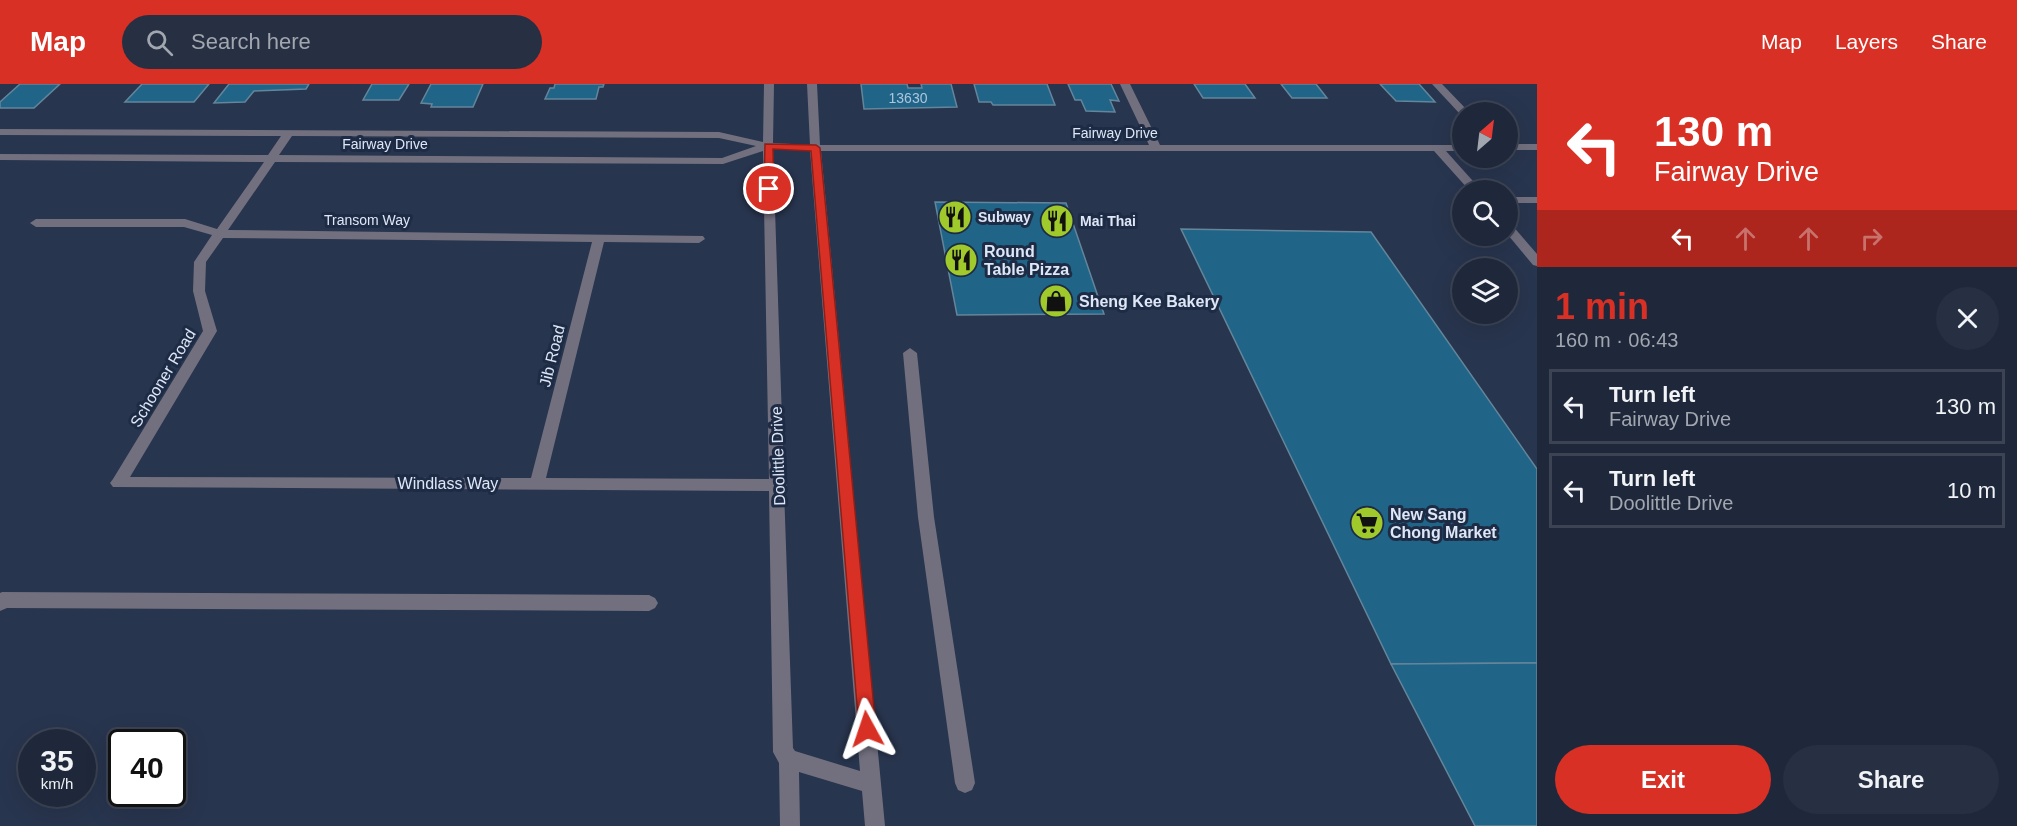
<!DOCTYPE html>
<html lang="en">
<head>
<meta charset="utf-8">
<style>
  body { margin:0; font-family:Arial,sans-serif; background:#263042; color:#f1f3f6; height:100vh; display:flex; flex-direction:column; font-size:22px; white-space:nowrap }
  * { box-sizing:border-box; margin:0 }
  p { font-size:20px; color:#a1a6af }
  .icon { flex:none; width:33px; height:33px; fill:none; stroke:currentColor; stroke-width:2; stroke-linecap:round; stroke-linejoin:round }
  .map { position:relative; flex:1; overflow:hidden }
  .drawer { display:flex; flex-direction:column; background:#1e283a; width:480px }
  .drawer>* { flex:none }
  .guide { background:#d93025; color:#fff; overflow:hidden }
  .needle { width:39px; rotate:28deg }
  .tools { position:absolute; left:1452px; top:18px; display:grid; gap:12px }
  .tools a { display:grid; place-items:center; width:66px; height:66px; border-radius:50%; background:#1e283a; box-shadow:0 6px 24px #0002,0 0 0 2px #3c4454; font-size:30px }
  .speed { position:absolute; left:18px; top:645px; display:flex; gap:12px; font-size:30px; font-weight:700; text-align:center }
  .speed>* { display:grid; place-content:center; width:78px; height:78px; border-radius:50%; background:#1e283a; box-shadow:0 6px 24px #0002,0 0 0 2px #3c4454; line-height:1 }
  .speed small { font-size:15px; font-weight:400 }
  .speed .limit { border:3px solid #111; border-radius:9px; background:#fff; color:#111 }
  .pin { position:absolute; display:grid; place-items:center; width:51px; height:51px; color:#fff; margin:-26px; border:3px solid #fff; border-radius:50%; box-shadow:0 2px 6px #0007 }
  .me { position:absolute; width:66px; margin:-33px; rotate:355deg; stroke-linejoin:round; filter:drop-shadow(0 0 4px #0008) }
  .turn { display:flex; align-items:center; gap:21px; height:126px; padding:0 18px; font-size:27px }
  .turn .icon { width:78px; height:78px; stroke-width:2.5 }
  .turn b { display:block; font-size:42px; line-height:51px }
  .lanes { display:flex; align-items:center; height:57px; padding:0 18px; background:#0003; justify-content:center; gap:30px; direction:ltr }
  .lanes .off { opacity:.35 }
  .round { display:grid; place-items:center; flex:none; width:63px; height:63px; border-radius:32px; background:#263042 }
  .overview { display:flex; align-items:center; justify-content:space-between; height:102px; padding:0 18px }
  h1 { font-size:36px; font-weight:700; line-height:45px; color:#d93025 }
  .action { display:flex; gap:12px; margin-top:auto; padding:12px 18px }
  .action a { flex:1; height:69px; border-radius:36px; background:#d93025; color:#fff; font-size:24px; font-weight:700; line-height:69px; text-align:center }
  .action a+a { background:#263042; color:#f1f3f6 }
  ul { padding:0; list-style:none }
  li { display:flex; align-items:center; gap:18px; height:75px; margin:0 12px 9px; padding:0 6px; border:3px solid #3c4454; border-radius:0px }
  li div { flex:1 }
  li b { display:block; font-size:22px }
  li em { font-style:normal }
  header { display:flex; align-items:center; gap:36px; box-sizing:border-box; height:84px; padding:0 30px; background:#d93025; color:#fff }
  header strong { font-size:28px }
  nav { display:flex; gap:33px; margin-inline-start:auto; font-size:21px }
  .search { width:420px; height:54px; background:#263042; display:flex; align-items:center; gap:15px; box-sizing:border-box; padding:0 21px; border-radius:33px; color:#a1a6af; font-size:22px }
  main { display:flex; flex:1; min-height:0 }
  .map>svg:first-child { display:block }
  .building { fill:#206588; stroke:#64859a; stroke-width:1.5 }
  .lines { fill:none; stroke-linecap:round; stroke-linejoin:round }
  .minor { fill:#72707f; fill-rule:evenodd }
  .route { fill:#d93025; stroke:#8d1f18; stroke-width:1.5 }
  .labels { text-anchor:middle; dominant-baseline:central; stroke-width:6; stroke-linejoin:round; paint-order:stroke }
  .number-label { font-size:14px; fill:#aec6db }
  .far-street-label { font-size:14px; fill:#dee7f7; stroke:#1e2b44 }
  .far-poi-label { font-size:14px; font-weight:bold; fill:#dee7f7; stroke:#1e2b44; text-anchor:start }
  .poi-label { font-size:16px; font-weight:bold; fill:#dee7f7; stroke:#1e2b44; text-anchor:start }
  .street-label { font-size:16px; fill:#dee7f7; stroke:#1e2b44 }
</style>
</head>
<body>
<header>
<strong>Map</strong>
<div class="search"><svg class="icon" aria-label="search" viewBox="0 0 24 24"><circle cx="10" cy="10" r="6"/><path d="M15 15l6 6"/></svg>Search here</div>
<nav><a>Map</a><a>Layers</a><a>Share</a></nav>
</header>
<main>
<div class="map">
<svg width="1537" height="742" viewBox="0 0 1537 742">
  <rect width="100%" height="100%" fill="#28354e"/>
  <g class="building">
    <polygon points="20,0 60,0 34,24 0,24 0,18"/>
    <polygon points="142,0 209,0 194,18 125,18"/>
    <polygon points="229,0 309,0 306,5 254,7 245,18 214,19"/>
    <polygon points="372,0 409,0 399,16 363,16"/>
    <polygon points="431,0 483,0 473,23 431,23 432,20 421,19"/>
    <polygon points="555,0 604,0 603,3 599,3 596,15 545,15 550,4 554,4"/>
    <polygon points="861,0 907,0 908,4 922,4 921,0 951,0 957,23 864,25"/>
    <polygon points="974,0 1047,0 1055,21 993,21 991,18 979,18"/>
    <polygon points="1068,0 1111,0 1119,17 1110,16 1115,28 1086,27 1081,16 1075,16"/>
    <polygon points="1194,0 1245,0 1255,14 1203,14"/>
    <polygon points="1281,0 1316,0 1327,14 1292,14"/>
    <polygon points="1380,0 1419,0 1435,18 1396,17"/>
    <polygon points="935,118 1066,119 1104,230 957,231"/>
    <polygon points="1181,145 1371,148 1537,385 1537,579 1391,580"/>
    <polygon points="1537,579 1537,742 1475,742 1391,580"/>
  </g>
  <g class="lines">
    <g class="minor">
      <path d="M 764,0 L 774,0 L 773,59 L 810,61 L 807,0 L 817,0 L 820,61 L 1149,61 L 1120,0 L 1130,0 L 1160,61 L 1462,61 L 1462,67 L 1446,67 L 1481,106 L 1469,106 L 1434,67 L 821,67 L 885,742 L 865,742 L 862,707 L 799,688 L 800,742 L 780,742 L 779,679 L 773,668 L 769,407 L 113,403 L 110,399 L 113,395 L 203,247 L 193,207 L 194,178 L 212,151 L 184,143 L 36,143 L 30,139 L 36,135 L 185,135 L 217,145 L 264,78 L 0,76 L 0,70 L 268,71 L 281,52 L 0,51 L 0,45 L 719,48 L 763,58 ZM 292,52 L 719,54 L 756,62 L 722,74 L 279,71 ZM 773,65 L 810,67 L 860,687 L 795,667 L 793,664 L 784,405 L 787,401 L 784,396 ZM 763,67 L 769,395 L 546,394 L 604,158 L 699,159 L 705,155 L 703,152 L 228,146 L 275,78 L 723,80 ZM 223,154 L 592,158 L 531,394 L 130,393 L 217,247 L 205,207 L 206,178 Z"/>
      <polygon points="1432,0 1442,0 1469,28 1460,30"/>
      <rect x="1508" y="60" width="29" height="6"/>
      <rect x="1508" y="113" width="29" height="6"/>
      <polygon points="1508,140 1512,141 1537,170 1537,182 1533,181 1508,151"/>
      <polygon points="910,264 917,269 934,433 975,699 972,706 965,709 958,706 955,699 918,433 903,269"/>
      <polygon points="2,508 649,511 655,514 658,519 655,524 649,527 7,524 0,527 0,509"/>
    </g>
  </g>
  <polygon class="route" points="765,60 816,61 820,64 876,645 873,651 867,654 861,651 859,645 811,67 773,65 774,105 769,108 764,105"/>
  <defs>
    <g id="restaurant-disc" transform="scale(1.725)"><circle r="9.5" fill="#a0c92b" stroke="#1e2b44"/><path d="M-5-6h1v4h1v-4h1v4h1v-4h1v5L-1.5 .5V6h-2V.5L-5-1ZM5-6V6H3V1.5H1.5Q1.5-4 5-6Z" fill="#111"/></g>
    <g id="shop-disc" transform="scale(1.725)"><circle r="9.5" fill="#a0c92b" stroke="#1e2b44"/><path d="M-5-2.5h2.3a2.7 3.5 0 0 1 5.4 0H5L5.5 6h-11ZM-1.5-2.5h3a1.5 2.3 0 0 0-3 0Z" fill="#111"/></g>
    <g id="supermarket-disc" transform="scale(1.725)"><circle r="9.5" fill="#a0c92b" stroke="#1e2b44"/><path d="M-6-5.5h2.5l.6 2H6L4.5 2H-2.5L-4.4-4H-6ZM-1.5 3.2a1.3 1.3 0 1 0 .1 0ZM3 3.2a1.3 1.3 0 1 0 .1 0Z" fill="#111"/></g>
  </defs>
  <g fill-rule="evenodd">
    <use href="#restaurant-disc" x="955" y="133"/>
    <use href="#restaurant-disc" x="1057" y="137"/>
    <use href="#restaurant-disc" x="961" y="176"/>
    <use href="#shop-disc" x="1056" y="217"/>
    <use href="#supermarket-disc" x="1367" y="439"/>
  </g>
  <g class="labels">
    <g class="number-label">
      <text x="908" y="14">13630</text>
    </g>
    <g class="far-street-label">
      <text x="1115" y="49">Fairway Drive</text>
      <text x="385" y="60">Fairway Drive</text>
      <text x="367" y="136">Transom Way</text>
    </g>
    <g class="far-poi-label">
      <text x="978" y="133">Subway</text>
      <text x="1080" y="137">Mai Thai</text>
    </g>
    <g class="poi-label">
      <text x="984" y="167">Round<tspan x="984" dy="18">Table Pizza</tspan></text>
      <text x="1079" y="217">Sheng Kee Bakery</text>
      <text x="1390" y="430">New Sang<tspan x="1390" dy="18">Chong Market</tspan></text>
    </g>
    <g class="street-label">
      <text transform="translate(552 272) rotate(-76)">Jib Road</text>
      <text transform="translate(163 294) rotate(-59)">Schooner Road</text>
      <text transform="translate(778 372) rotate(-92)">Doolittle Drive</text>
      <text x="448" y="399">Windlass Way</text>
    </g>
  </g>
</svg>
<div class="tools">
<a><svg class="needle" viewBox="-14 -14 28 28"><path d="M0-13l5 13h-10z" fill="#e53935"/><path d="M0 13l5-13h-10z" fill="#a1a6af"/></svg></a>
<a><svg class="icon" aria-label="search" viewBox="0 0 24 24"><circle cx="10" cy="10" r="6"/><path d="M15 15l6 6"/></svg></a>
<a><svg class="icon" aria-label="layers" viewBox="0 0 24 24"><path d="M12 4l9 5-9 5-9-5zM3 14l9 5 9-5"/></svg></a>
</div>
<div class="speed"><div>35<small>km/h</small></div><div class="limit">40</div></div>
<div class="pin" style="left:769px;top:105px;background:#d93025"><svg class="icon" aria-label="arrive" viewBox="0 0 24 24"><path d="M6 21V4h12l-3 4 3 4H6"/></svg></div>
<svg class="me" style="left:867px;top:645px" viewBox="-20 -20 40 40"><path d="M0-17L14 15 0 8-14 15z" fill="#d93025" stroke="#fff" stroke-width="4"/></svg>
</div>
<section class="drawer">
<div class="guide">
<div class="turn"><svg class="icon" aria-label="left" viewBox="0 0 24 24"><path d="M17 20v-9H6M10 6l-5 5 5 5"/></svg><div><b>130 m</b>Fairway Drive</div></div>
<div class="lanes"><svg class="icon" aria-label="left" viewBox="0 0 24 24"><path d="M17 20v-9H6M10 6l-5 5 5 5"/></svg><svg class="icon off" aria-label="ahead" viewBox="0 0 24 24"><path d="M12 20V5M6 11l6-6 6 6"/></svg><svg class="icon off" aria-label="ahead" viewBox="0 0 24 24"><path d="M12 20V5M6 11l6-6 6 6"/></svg><svg class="icon off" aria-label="right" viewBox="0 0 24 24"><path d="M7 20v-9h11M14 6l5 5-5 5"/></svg></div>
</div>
<div class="overview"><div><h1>1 min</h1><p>160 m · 06:43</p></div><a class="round"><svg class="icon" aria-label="close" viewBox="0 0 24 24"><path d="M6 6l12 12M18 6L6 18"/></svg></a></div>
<ul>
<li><svg class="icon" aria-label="left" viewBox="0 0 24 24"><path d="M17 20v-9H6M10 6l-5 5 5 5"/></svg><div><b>Turn left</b><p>Fairway Drive</p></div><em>130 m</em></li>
<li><svg class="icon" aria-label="left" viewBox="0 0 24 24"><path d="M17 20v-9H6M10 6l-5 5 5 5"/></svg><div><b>Turn left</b><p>Doolittle Drive</p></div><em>10 m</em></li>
</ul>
<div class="action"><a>Exit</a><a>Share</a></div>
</section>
</main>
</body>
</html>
